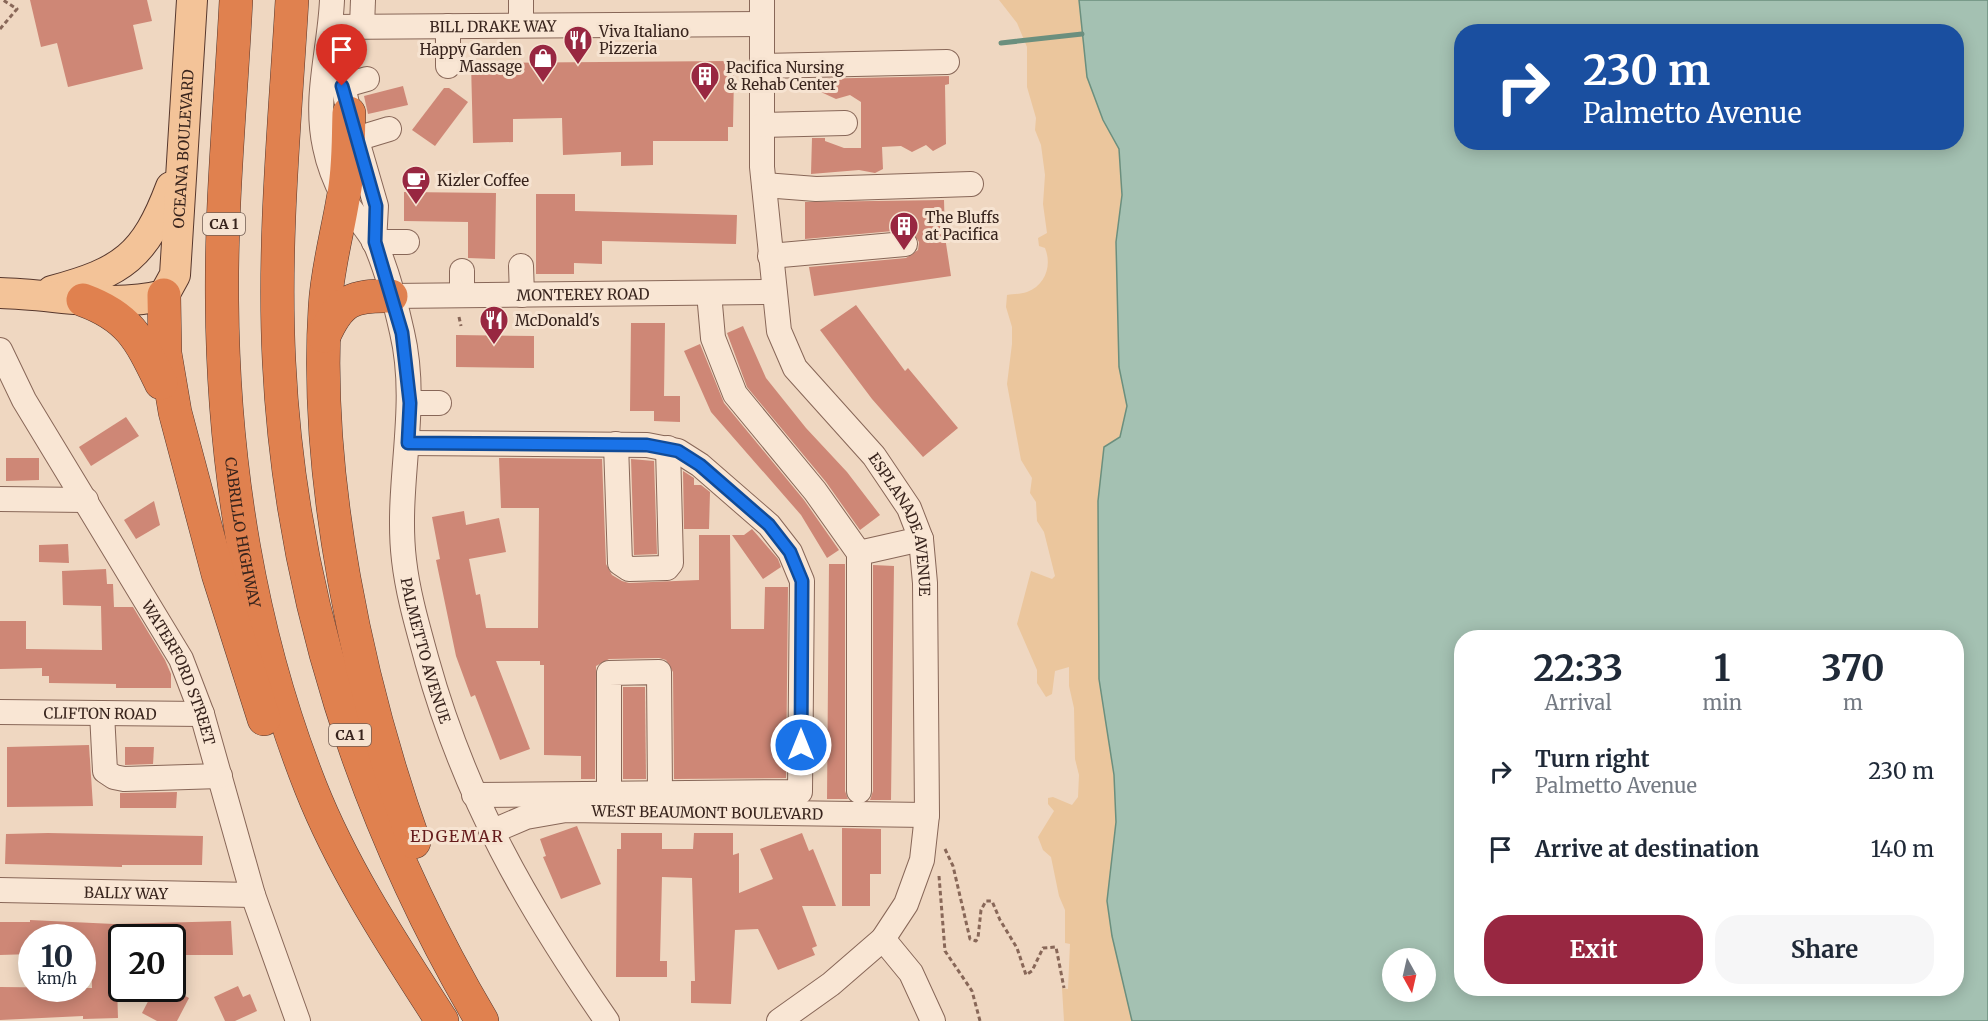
<!DOCTYPE html>
<html lang="en">
<head>
<meta charset="utf-8">
<style>
  body { margin:0; font-family:Merriweather,serif; background:#f6f6f7; color:#1f2937; height:100vh; display:flex; flex-direction:column; font-size:22px; white-space:nowrap }
  * { box-sizing:border-box; margin:0 }
  p { font-size:20px; color:#747a83 }
  .icon { flex:none; width:33px; height:33px; fill:none; stroke:currentColor; stroke-width:2; stroke-linecap:round; stroke-linejoin:round }
  .map { position:relative; flex:1; overflow:hidden }
  .details { position:absolute; left:1454px; top:630px; width:510px; height:366px; display:flex; flex-direction:column; background:#fff; border-radius:24px; box-shadow:0 3px 15px #0003 }
  .details>* { flex:none }
  .banner { position:absolute; left:1454px; top:24px; width:510px; height:126px; border-radius:24px; box-shadow:0 3px 15px #0003; background:#1a4fa0; color:#fff; overflow:hidden }
  .needle { width:39px; rotate:172deg }
  .buttons { position:absolute; left:1382px; top:948px; display:grid; gap:12px }
  .buttons a { display:grid; place-items:center; width:54px; height:54px; border-radius:50%; background:#fff; box-shadow:0 3px 15px #0003; font-size:30px }
  .speed { position:absolute; left:18px; top:924px; display:flex; gap:12px; font-size:30px; font-weight:700; text-align:center }
  .speed>* { display:grid; place-content:center; width:78px; height:78px; border-radius:50%; background:#fff; box-shadow:0 3px 15px #0003; line-height:1 }
  .speed small { font-size:15px; font-weight:400 }
  .speed .limit { border:3px solid #111; border-radius:9px; background:#fff; color:#111 }
  .pin { position:absolute; display:grid; place-items:center; width:51px; height:51px; color:#fff; margin:-62px -26px; border-radius:50% 50% 50% 0; rotate:-45deg; box-shadow:0 0 6px #0007 }
  .pin .icon { rotate:45deg }
  .me { position:absolute; width:66px; margin:-33px; rotate:0deg; stroke-linejoin:round; filter:drop-shadow(0 0 4px #0008) }
  .turn { display:flex; align-items:center; gap:21px; height:126px; padding:0 30px; font-size:27px }
  .turn .icon { width:78px; height:78px; stroke-width:2.5 }
  .turn b { display:block; font-size:42px; line-height:51px }
  .eta { display:flex; justify-content:space-evenly; align-items:center; height:102px; text-align:center }
  .eta b { font-size:36px; font-weight:700; line-height:42px }
  .button { display:flex; gap:12px; margin-top:auto; padding:12px 30px }
  .button a { flex:1; height:69px; border-radius:24px; background:#982741; color:#fff; font-size:24px; font-weight:700; line-height:69px; text-align:center }
  .button a+a { background:#f6f6f7; color:#1f2937 }
  ul { padding:0; list-style:none }
  li { display:flex; align-items:center; gap:18px; height:78px; padding:0 30px }
  li div { flex:1 }
  li b { display:block; font-size:22px }
  li em { font-style:normal }
  .map>svg:first-child { display:block }
  .sand { fill:#ebc69d }
  .water { fill:#a4c1b2; stroke:#6b8f7e; stroke-width:1.5; fill-rule:evenodd }
  .lines { fill:none; stroke-linecap:round; stroke-linejoin:round }
  .stream { stroke:#6b8f7e; stroke-width:5 }
  .building { fill:#ce8776 }
  .minor-casing { stroke:#886758; stroke-width:26 }
  .major-casing { stroke:#56372d; stroke-width:32 }
  .highway-casing { stroke:#56372d; stroke-width:34 }
  .path { stroke:#886758; stroke-width:3; stroke-dasharray:4.5 3; stroke-linecap:butt }
  .minor { stroke:#f9e6d4; stroke-width:24 }
  .major { stroke:#f3c398; stroke-width:30 }
  .highway { stroke:#e0814f; stroke-width:33 }
  .route-casing { stroke:#114b97; stroke-width:15 }
  .route { stroke:#1a73e8; stroke-width:10 }
  .labels { text-anchor:middle; dominant-baseline:central; stroke-width:6; stroke-linejoin:round; paint-order:stroke }
  .shield { fill:#f6e3d1; stroke:#715d53; stroke-width:1.5 }
  .shield-label { font-size:14px; font-weight:bold; fill:#38241d }
  .street-label { font-size:15px; fill:#38241d; stroke:#f6e3d1 }
  .poi-label { font-size:15px; fill:#38241d; stroke:#f6e3d1; text-anchor:start }
  .neighbourhood-label { font-size:16px; letter-spacing:1.5px; fill:#651b1c; stroke:#f6e3d1 }
</style>
</head>
<body>
<div class="map">
<svg width="1988" height="1021" viewBox="0 0 1988 1021">
  <rect width="100%" height="100%" fill="#efd7c1"/>
  <path class="sand" d="M 999,0 L 1079,0 L 1087,77 L 1103,120 L 1119,149 L 1122,195 L 1116,242 L 1119,367 L 1127,406 L 1120,437 L 1098,501 L 1099,679 L 1114,775 L 1116,822 L 1107,901 L 1112,936 L 1132,1021 L 1064,1021 L 1062,988 L 1068,989 L 1070,944 L 1065,943 L 1065,910 L 1059,896 L 1051,857 L 1043,850 L 1038,837 L 1054,811 L 1048,804 L 1048,798 L 1053,797 L 1072,805 L 1078,797 L 1079,775 L 1075,759 L 1074,708 L 1069,686 L 1069,667 L 1055,671 L 1052,694 L 1046,697 L 1037,683 L 1037,670 L 1017,624 L 1031,571 L 1052,579 L 1055,576 L 1044,532 L 1037,521 L 1036,502 L 1030,493 L 1032,478 L 1021,460 L 1007,384 L 1012,344 L 1012,327 L 1006,307 L 1007,295 C 1013,294 1021,294 1027,292 C 1046,285 1052,265 1045,248 L 1039,246 L 1038,238 L 1047,233 L 1043,204 L 1045,175 L 1041,145 L 1035,130 L 1036,118 L 1027,87 L 1027,47 L 1017,23 Z"/>
  <path class="water" d="M 1079,0 L 1988,0 L 1988,1021 L 1132,1021 L 1112,936 L 1107,901 L 1116,822 L 1114,775 L 1099,679 L 1098,501 L 1104,447 L 1120,437 L 1127,406 L 1119,367 L 1116,242 L 1122,195 L 1119,149 L 1103,120 L 1087,77 ZM 1461,32 L 1956,32 L 1956,142 L 1461,142 ZM 1461,638 L 1956,638 L 1956,988 L 1461,988 ZM 1392,958 L 1425,958 L 1425,992 L 1392,992 Z"/>
  <g class="lines">
    <polyline class="stream" points="1001,43 1082,34"/>
  </g>
  <g class="building">
    <polygon points="30,0 147,0 152,21 133,25 143,69 68,87 57,43 41,47"/>
    <polygon points="729,61 729,75 734,75 733,127 728,127 728,141 653,141 653,165 621,166 621,152 563,155 562,118 513,119 513,142 473,143 471,63"/>
    <polygon points="949,76 949,84 945,85 946,144 933,151 926,145 912,152 901,146 882,147 883,169 875,173 859,170 811,174 812,138 825,138 825,141 844,148 861,148 861,102 850,95 836,99 810,87 810,79"/>
    <polygon points="403,86 408,105 368,114 364,96"/>
    <polygon points="444,88 449,88 468,102 435,146 412,130"/>
    <polygon points="404,192 496,193 495,259 468,258 468,222 404,221"/>
    <polygon points="536,194 575,194 575,211 737,215 736,244 602,241 602,264 574,263 574,274 536,274"/>
    <polygon points="944,200 945,237 951,276 814,296 809,267 906,258 918,250 919,242 912,231 904,230 805,239 805,202"/>
    <polygon points="856,305 905,371 908,368 958,428 923,457 872,399 820,330"/>
    <polygon points="631,323 665,323 664,396 680,396 680,422 654,421 654,411 630,411"/>
    <polygon points="743,326 766,378 806,428 847,472 880,515 860,530 826,482 747,387 727,333"/>
    <polygon points="456,335 534,336 534,368 456,367"/>
    <polygon points="700,344 724,403 804,500 839,550 827,558 801,515 711,412 684,351"/>
    <polygon points="126,417 139,436 91,466 79,447"/>
    <polygon points="6,458 39,458 39,480 6,481"/>
    <polygon points="499,458 602,459 606,564 612,575 622,581 629,583 699,580 699,535 730,535 731,629 764,629 765,587 788,587 786,778 674,779 673,672 666,660 659,658 609,659 596,666 595,779 581,779 581,756 544,755 544,665 540,665 540,661 496,661 530,749 500,760 475,695 471,697 456,656 436,560 440,559 432,517 464,511 466,525 499,518 506,552 469,559 476,595 480,594 486,628 538,628 539,508 501,508"/>
    <polygon points="631,459 654,461 657,554 634,555"/>
    <polygon points="683,471 694,478 694,485 701,485 710,492 709,529 684,529"/>
    <polygon points="154,501 160,525 136,539 124,520"/>
    <polygon points="752,529 778,559 781,567 763,579 732,535 744,535"/>
    <polygon points="68,544 69,563 39,562 39,545"/>
    <polygon points="829,564 845,564 845,791 848,799 827,799"/>
    <polygon points="873,565 894,566 891,800 870,800 873,791"/>
    <polygon points="106,569 107,584 113,584 114,607 133,607 165,660 171,674 171,688 116,688 116,684 49,683 49,676 42,676 42,668 0,669 0,621 26,621 26,649 102,650 101,606 63,605 62,571"/>
    <polygon points="623,687 645,687 646,779 623,779"/>
    <polygon points="89,745 93,806 7,807 7,747"/>
    <polygon points="125,747 154,747 153,764 125,765"/>
    <polygon points="177,792 176,808 120,808 120,793"/>
    <polygon points="577,826 601,884 561,899 543,857 546,856 540,839"/>
    <polygon points="842,828 881,829 881,874 870,874 870,906 842,906"/>
    <polygon points="48,833 203,836 202,865 122,865 122,867 5,864 6,834"/>
    <polygon points="621,833 662,833 662,849 693,849 694,833 733,833 733,855 739,853 739,893 773,879 760,849 802,833 809,851 813,849 836,906 802,906 817,946 812,948 815,955 778,970 758,929 735,930 731,1004 691,1003 691,981 695,981 692,878 662,877 660,961 667,961 667,977 616,977 617,849 621,849"/>
    <polygon points="30,920 114,924 231,921 233,955 172,955 172,938 122,938 122,955 116,955 118,1018 83,1019 83,1016 0,1020 0,987 92,988 91,955 82,955 82,938 32,938 32,954 0,955 0,922 30,922"/>
    <polygon points="238,986 243,997 250,994 257,1011 235,1021 225,1021 214,997"/>
    <polygon points="155,988 170,988 189,998 177,1021 157,1021 142,1013"/>
  </g>
  <g class="lines">
    <g class="minor-casing">
      <g id="minor">
        <path id="s1" d="M 332,0 C 330,49 314,97 325,147 C 328,162 336,183 344,198 C 352,214 367,227 375,243 C 386,268 396,305 402,332 C 420,408 395,484 404,560 C 408,595 418,628 427,661 C 465,798 527,906 607,1021"/>
        <polyline points="521,0 521,25"/>
        <path id="s2" d="M 762,0 L 762,167 L 779,331 L 795,368 L 874,456 L 909,508 L 921,539 L 925,583 L 927,815 L 922,860 L 906,904 L 883,939 L 831,984 L 779,1021"/>
        <polyline points="362,26 363,0"/>
        <path id="s3" d="M 331,27 L 762,24"/>
        <polyline points="334,44 349,113 376,206 374,242"/>
        <polyline points="448,66 448,26"/>
        <polyline points="762,66 947,62"/>
        <polyline points="342,86 367,79"/>
        <polyline points="762,125 845,123"/>
        <polyline points="356,139 389,129"/>
        <polyline points="764,185 816,189 971,184"/>
        <polyline points="374,242 407,242"/>
        <polyline points="770,256 905,244"/>
        <polyline points="521,266 522,295"/>
        <polyline points="462,271 462,295"/>
        <polyline points="709,293 713,338 735,394 815,491 859,553 859,791"/>
        <path id="s4" d="M 391,296 L 773,292"/>
        <path id="s5" d="M 0,350 L 24,400 L 181,659 L 202,714 L 253,895 L 298,1021"/>
        <polyline points="410,403 439,403"/>
        <polyline points="408,443 647,445 678,451 700,465 769,525 790,552 802,581 800,792 474,795"/>
        <polyline points="616,444 620,563 629,569 667,568 671,563 668,448"/>
        <polyline points="0,499 86,500"/>
        <polyline points="859,553 921,539"/>
        <path id="s6" d="M 0,712 L 202,714"/>
        <polyline points="102,713 105,771 114,777 124,779 220,776"/>
        <polyline points="609,794 609,673 659,672 660,793"/>
        <path id="s7" d="M 491,832 L 526,817 L 566,810 L 927,815"/>
        <path id="s8" d="M 0,890 L 253,895"/>
        <polyline points="883,939 911,973 933,1021"/>
      </g>
    </g>
    <g class="major-casing">
      <g id="major">
        <path d="M 52,291 C 123,272 145,256 171,187"/>
        <path id="s9" d="M 0,293 C 55,294 110,309 164,295 L 175,275 L 192,0"/>
      </g>
    </g>
    <g class="highway-casing">
      <g id="highway">
        <path id="s10" d="M 236,0 C 231,100 221,200 222,300 C 223,465 250,634 311,788 C 344,871 394,946 442,1021"/>
        <path d="M 292,0 C 285,120 273,241 279,361 C 290,594 364,821 482,1021"/>
        <path d="M 349,113 C 348,142 349,171 343,199 C 337,235 327,270 325,307 C 314,478 357,681 414,842"/>
        <polyline points="164,295 165,353 175,412 218,574 264,719"/>
        <path d="M 83,300 C 130,317 140,340 161,383"/>
        <path d="M 324,336 C 340,300 352,295 391,296"/>
      </g>
    </g>
    <g class="path">
      <polyline points="0,29 17,9 3,0"/>
      <polyline points="459,317 461,326"/>
      <polyline points="945,849 953,866 970,939 976,941 978,938 981,910 986,901 992,901 1000,920 1017,948 1026,975 1032,971 1043,948 1056,947 1064,988"/>
      <polyline points="939,876 945,951 972,991 980,1021"/>
    </g>
    <use href="#minor" class="minor"/>
    <use href="#major" class="major"/>
    <use href="#highway" class="highway"/>
  </g>
  <g class="lines">
    <g class="route-casing">
      <polyline id="route" points="342,86 376,206 375,242 402,333 410,403 408,443 647,445 678,451 700,465 769,525 790,552 802,581 801,745"/>
    </g>
    <use href="#route" class="route"/>
  </g>
  <defs>
    <g id="restaurant-pin" transform="scale(1.5)"><path d="M0 17L-7.5 6A9.5 9.5 0 1 1 7.5 6Z" fill="#982741" stroke="#f6e3d1"/><path d="M-5-6h1v4h1v-4h1v4h1v-4h1v5L-1.5 .5V6h-2V.5L-5-1ZM5-6V6H3V1.5H1.5Q1.5-4 5-6Z" fill="#fff"/></g>
    <g id="shop-pin" transform="scale(1.5)"><path d="M0 17L-7.5 6A9.5 9.5 0 1 1 7.5 6Z" fill="#982741" stroke="#f6e3d1"/><path d="M-5-2.5h2.3a2.7 3.5 0 0 1 5.4 0H5L5.5 6h-11ZM-1.5-2.5h3a1.5 2.3 0 0 0-3 0Z" fill="#fff"/></g>
    <g id="building-pin" transform="scale(1.5)"><path d="M0 17L-7.5 6A9.5 9.5 0 1 1 7.5 6Z" fill="#982741" stroke="#f6e3d1"/><path d="M-4-6H4V6H1V3H-1V6H-4ZM-2.5-4.3h1.7v1.8h-1.7ZM.8-4.3h1.7v1.8H.8ZM-2.5-1h1.7V.8h-1.7ZM.8-1h1.7V.8H.8Z" fill="#fff"/></g>
    <g id="cafe-pin" transform="scale(1.5)"><path d="M0 17L-7.5 6A9.5 9.5 0 1 1 7.5 6Z" fill="#982741" stroke="#f6e3d1"/><path d="M-5.5-4.5H6V0H3Q3 3.5 0 3.5H-2.5Q-5.5 3.5-5.5 0ZM3-3.2v2h1.7v-2ZM-6 4.5H4V6H-6Z" fill="#fff"/></g>
  </defs>
  <g fill-rule="evenodd">
    <use href="#restaurant-pin" x="578" y="40"/>
    <use href="#shop-pin" x="543" y="58"/>
    <use href="#building-pin" x="705" y="76"/>
    <use href="#cafe-pin" x="416" y="180"/>
    <use href="#building-pin" x="904" y="226"/>
    <use href="#restaurant-pin" x="494" y="320"/>
  </g>
  <g class="labels">
    <g class="shield">
      <rect x="203" y="213" width="42" height="22" rx="4.5"/>
      <rect x="329" y="724" width="42" height="22" rx="4.5"/>
    </g>
    <g class="shield-label">
      <text x="224" y="224">CA 1</text>
      <text x="350" y="735">CA 1</text>
    </g>
    <g class="street-label">
      <text stroke="none"><textPath href="#s3" startOffset="162">BILL DRAKE WAY</textPath></text>
      <text stroke="none"><textPath href="#s9" startOffset="314">OCEANA BOULEVARD</textPath></text>
      <text stroke="none"><textPath href="#s4" startOffset="192">MONTEREY ROAD</textPath></text>
      <text stroke="none"><textPath href="#s2" startOffset="566">ESPLANADE AVENUE</textPath></text>
      <text stroke="none"><textPath href="#s10" startOffset="534">CABRILLO HIGHWAY</textPath></text>
      <text stroke="none"><textPath href="#s1" startOffset="672">PALMETTO AVENUE</textPath></text>
      <text stroke="none"><textPath href="#s5" startOffset="370">WATERFORD STREET</textPath></text>
      <text stroke="none"><textPath href="#s6" startOffset="100">CLIFTON ROAD</textPath></text>
      <text stroke="none"><textPath href="#s7" startOffset="220">WEST BEAUMONT BOULEVARD</textPath></text>
      <text stroke="none"><textPath href="#s8" startOffset="126">BALLY WAY</textPath></text>
    </g>
    <g class="poi-label">
      <text x="599" y="31">Viva Italiano<tspan x="599" dy="17">Pizzeria</tspan></text>
      <text x="522" y="49" text-anchor="end">Happy Garden<tspan x="522" dy="17">Massage</tspan></text>
      <text x="726" y="67">Pacifica Nursing<tspan x="726" dy="17">&amp; Rehab Center</tspan></text>
      <text x="437" y="180">Kizler Coffee</text>
      <text x="925" y="217">The Bluffs<tspan x="925" dy="17">at Pacifica</tspan></text>
      <text x="515" y="320">McDonald's</text>
    </g>
    <g class="neighbourhood-label">
      <text x="457" y="836">EDGEMAR</text>
    </g>
  </g>
</svg>
<div class="buttons">
<a><svg class="needle" viewBox="-14 -14 28 28"><path d="M0-13l5 13h-10z" fill="#e53935"/><path d="M0 13l5-13h-10z" fill="#747a83"/></svg></a>
</div>
<div class="speed"><div>10<small>km/h</small></div><div class="limit">20</div></div>
<div class="pin" style="left:342px;top:86px;background:#d93025"><svg class="icon" aria-label="arrive" viewBox="0 0 24 24"><path d="M6 21V4h12l-3 4 3 4H6"/></svg></div>
<svg class="me" style="left:801px;top:745px" viewBox="-20 -20 40 40"><circle r="17" fill="#1a73e8" stroke="#fff" stroke-width="3"/><path d="M0-11L8 9 0 5-8 9z" fill="#fff"/></svg>
<div class="banner">
<div class="turn"><svg class="icon" aria-label="right" viewBox="0 0 24 24"><path d="M7 20v-9h11M14 6l5 5-5 5"/></svg><div><b>230 m</b>Palmetto Avenue</div></div>
</div>
<section class="details">
<div class="eta">
<div><b>22:33</b><p>Arrival</p></div>
<div><b>1</b><p>min</p></div>
<div><b>370</b><p>m</p></div>
</div>
<ul>
<li><svg class="icon" aria-label="right" viewBox="0 0 24 24"><path d="M7 20v-9h11M14 6l5 5-5 5"/></svg><div><b>Turn right</b><p>Palmetto Avenue</p></div><em>230 m</em></li>
<li><svg class="icon" aria-label="arrive" viewBox="0 0 24 24"><path d="M6 21V4h12l-3 4 3 4H6"/></svg><div><b>Arrive at destination</b></div><em>140 m</em></li>
</ul>
<div class="button"><a>Exit</a><a>Share</a></div>
</section>
</div>
</body>
</html>
